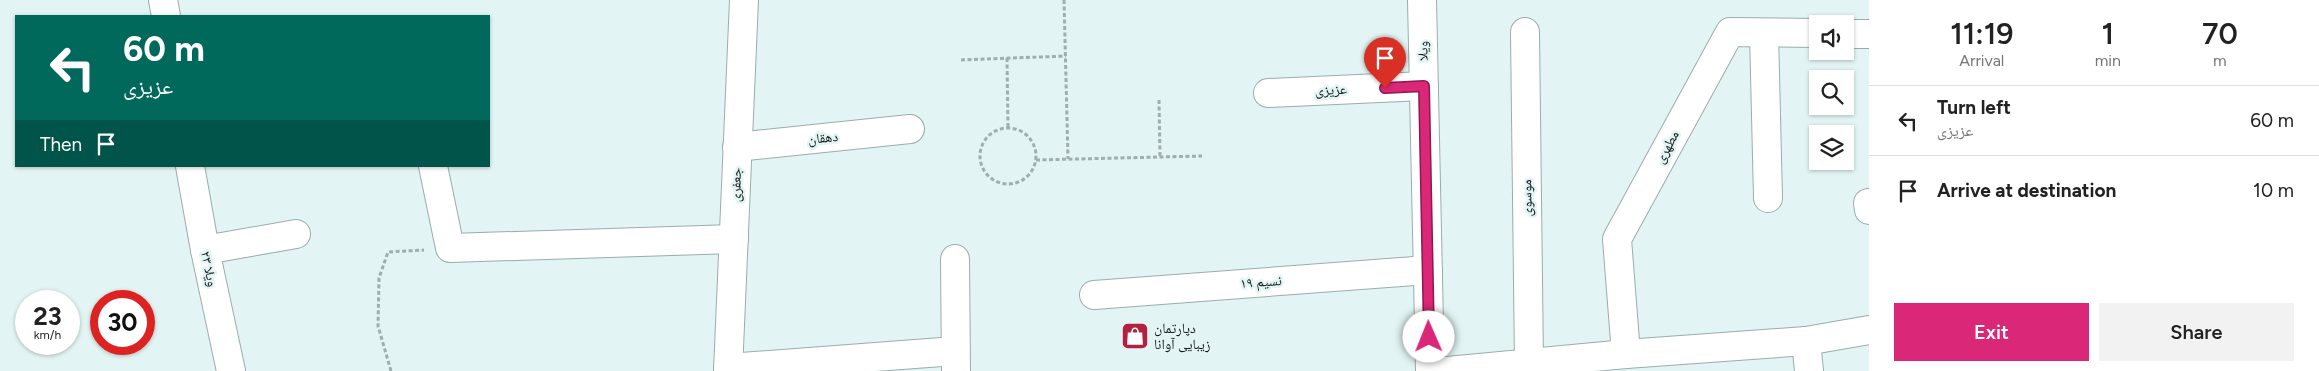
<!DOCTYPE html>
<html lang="en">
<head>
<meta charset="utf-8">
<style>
  body { margin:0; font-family:Figtree,"Noto Naskh Arabic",sans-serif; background:#f2f2f2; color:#222; height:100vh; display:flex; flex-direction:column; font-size:19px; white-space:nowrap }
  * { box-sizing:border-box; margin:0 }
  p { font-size:16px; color:#767676 }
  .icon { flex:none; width:28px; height:28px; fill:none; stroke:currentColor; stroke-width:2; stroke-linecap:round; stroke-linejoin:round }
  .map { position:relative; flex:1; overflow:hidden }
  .sheet { display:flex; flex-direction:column; background:#fff; width:450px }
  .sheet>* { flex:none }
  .banner { position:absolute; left:15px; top:15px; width:475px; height:152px; border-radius:0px; box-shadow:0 1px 4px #0004; background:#00695c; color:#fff; overflow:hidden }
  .fabs { position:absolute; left:1809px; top:15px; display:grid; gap:10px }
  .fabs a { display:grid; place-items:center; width:45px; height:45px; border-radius:0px; background:#fff; box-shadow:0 1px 4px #0004; font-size:25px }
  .speed { position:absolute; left:15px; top:290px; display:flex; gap:10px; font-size:25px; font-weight:700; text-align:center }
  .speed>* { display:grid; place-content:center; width:65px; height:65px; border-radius:50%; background:#fff; box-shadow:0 1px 4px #0004; line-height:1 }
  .speed small { font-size:12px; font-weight:400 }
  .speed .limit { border:8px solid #d22; background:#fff; color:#111 }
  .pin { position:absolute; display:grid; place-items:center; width:42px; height:42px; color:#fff; margin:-51px -21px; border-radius:50% 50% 50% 0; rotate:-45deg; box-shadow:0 0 5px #0007 }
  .pin .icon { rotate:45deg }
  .me { position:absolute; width:55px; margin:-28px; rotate:359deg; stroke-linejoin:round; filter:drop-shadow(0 0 4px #0008) }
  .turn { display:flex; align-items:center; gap:18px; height:105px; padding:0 25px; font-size:22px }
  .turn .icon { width:65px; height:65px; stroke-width:2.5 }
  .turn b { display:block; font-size:35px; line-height:42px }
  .then { display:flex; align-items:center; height:48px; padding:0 25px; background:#0003; gap:10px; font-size:19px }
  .eta { display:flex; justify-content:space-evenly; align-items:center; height:85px; text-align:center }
  .eta b { font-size:30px; font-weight:600; line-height:35px }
  .cta { display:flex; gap:10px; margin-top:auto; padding:10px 25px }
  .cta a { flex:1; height:58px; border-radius:0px; background:#db2777; color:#fff; font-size:20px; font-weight:600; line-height:58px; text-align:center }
  .cta a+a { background:#f2f2f2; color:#222 }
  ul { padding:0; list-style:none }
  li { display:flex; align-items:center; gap:15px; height:70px; padding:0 25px; border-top:1px solid #e0e0e0 }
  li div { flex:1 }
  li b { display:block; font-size:19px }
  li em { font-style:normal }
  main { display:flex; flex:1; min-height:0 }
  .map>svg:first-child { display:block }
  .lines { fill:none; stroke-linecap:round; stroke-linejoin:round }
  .minor-casing { stroke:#9cacac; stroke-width:30 }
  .path { stroke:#a0aead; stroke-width:3; stroke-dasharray:4 2.5; stroke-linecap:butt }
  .minor { stroke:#fff; stroke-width:28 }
  .route-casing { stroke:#8e194d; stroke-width:12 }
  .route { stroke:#db2777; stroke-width:9 }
  .labels { text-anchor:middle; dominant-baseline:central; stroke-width:5; stroke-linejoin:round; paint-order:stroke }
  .street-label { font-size:14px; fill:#131919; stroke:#e2f4f3 }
  .poi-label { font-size:14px; fill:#131919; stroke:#e2f4f3; text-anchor:start }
</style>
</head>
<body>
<main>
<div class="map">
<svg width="1869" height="371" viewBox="0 0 1869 371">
  <rect width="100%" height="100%" fill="#e2f4f3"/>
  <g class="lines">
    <g class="minor-casing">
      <g id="minor">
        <polyline points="163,0 166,16"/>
        <polyline points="1422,0 1430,371"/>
        <polyline points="1525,32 1529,363"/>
        <polyline points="1764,33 1768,198"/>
        <polyline points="1845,34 1869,34"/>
        <polyline points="1268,93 1424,86"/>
        <polyline points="737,147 910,129"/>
        <polyline points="190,166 205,250 231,371"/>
        <polyline points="433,166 450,248 734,239"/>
        <polyline points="1868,203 1869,210"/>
        <polyline points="205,250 296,234"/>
        <polyline points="955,259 956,371"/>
        <polyline points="1094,295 1428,270"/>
        <polyline points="1806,341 1809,371"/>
        <polyline points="1626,354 1617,239 1730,32 1818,33"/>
        <polyline points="728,368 955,351"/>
        <polyline points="728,371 744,0"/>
        <polyline points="1447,371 1626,354 1806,341 1869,330"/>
      </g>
    </g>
    <g class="path">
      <polyline points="1064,0 1068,159"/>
      <polyline points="1007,58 1008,127"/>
      <polyline points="961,60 1066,56"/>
      <polyline points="1159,100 1160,157"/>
      <circle cx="1008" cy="156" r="28"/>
      <polyline points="1036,160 1202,156"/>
      <polyline points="391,371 378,326 379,278 388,252 424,250"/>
    </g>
    <use href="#minor" class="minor"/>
  </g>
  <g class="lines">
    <g class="route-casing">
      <polyline id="route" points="1385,88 1424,86 1429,337"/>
    </g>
    <use href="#route" class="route"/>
  </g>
  <defs>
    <g id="shop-square" transform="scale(1.4375)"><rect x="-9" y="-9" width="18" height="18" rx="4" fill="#b32040" stroke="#e2f4f3"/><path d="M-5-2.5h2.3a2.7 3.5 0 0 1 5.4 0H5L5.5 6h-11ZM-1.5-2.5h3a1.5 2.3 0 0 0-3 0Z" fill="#fff"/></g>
  </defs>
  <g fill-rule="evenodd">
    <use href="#shop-square" x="1135" y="336"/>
  </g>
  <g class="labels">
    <g class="street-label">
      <text transform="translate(1423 51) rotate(-91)">ویلا</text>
      <text transform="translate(1331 90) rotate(-3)">عزیزی</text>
      <text transform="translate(823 138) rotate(-6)">دهقان</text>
      <text transform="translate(1667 147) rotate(-61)">مطهری</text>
      <text transform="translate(736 185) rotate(-88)">جعفری</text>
      <text transform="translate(1527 198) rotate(-91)">موسوی</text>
      <text transform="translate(209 269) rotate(78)">ویلا ۲۳</text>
      <text transform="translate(1261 282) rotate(-4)">نسیم ۱۹</text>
    </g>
    <g class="poi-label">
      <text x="1154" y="328">دپارتمان<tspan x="1154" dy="16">زیبایی آوانا</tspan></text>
    </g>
  </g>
</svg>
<div class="fabs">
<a><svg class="icon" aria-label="sound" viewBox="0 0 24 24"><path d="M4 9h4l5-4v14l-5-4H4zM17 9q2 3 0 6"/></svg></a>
<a><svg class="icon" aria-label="search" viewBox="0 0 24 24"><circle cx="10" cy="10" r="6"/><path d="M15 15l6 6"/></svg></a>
<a><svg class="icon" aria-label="layers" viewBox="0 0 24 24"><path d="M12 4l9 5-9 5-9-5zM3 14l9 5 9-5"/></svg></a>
</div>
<div class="speed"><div>23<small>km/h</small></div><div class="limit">30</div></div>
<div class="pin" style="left:1385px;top:88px;background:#d93025"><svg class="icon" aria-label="arrive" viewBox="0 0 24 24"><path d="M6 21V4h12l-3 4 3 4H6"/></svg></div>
<svg class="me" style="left:1429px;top:337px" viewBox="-20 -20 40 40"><circle r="19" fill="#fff"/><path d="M0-13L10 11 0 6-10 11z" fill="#db2777"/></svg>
<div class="banner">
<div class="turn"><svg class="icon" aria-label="left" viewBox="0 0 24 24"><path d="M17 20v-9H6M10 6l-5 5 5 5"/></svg><div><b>60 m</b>عزیزی</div></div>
<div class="then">Then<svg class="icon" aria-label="arrive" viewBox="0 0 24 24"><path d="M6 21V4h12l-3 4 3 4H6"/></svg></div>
</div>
</div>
<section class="sheet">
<div class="eta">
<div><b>11:19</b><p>Arrival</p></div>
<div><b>1</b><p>min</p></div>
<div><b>70</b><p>m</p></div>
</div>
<ul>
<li><svg class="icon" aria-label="left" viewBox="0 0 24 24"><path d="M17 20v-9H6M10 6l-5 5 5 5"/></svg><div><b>Turn left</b><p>عزیزی</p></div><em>60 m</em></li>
<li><svg class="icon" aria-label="arrive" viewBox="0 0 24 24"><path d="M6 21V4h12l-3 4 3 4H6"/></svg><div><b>Arrive at destination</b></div><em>10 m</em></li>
</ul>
<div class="cta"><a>Exit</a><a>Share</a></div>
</section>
</main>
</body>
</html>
